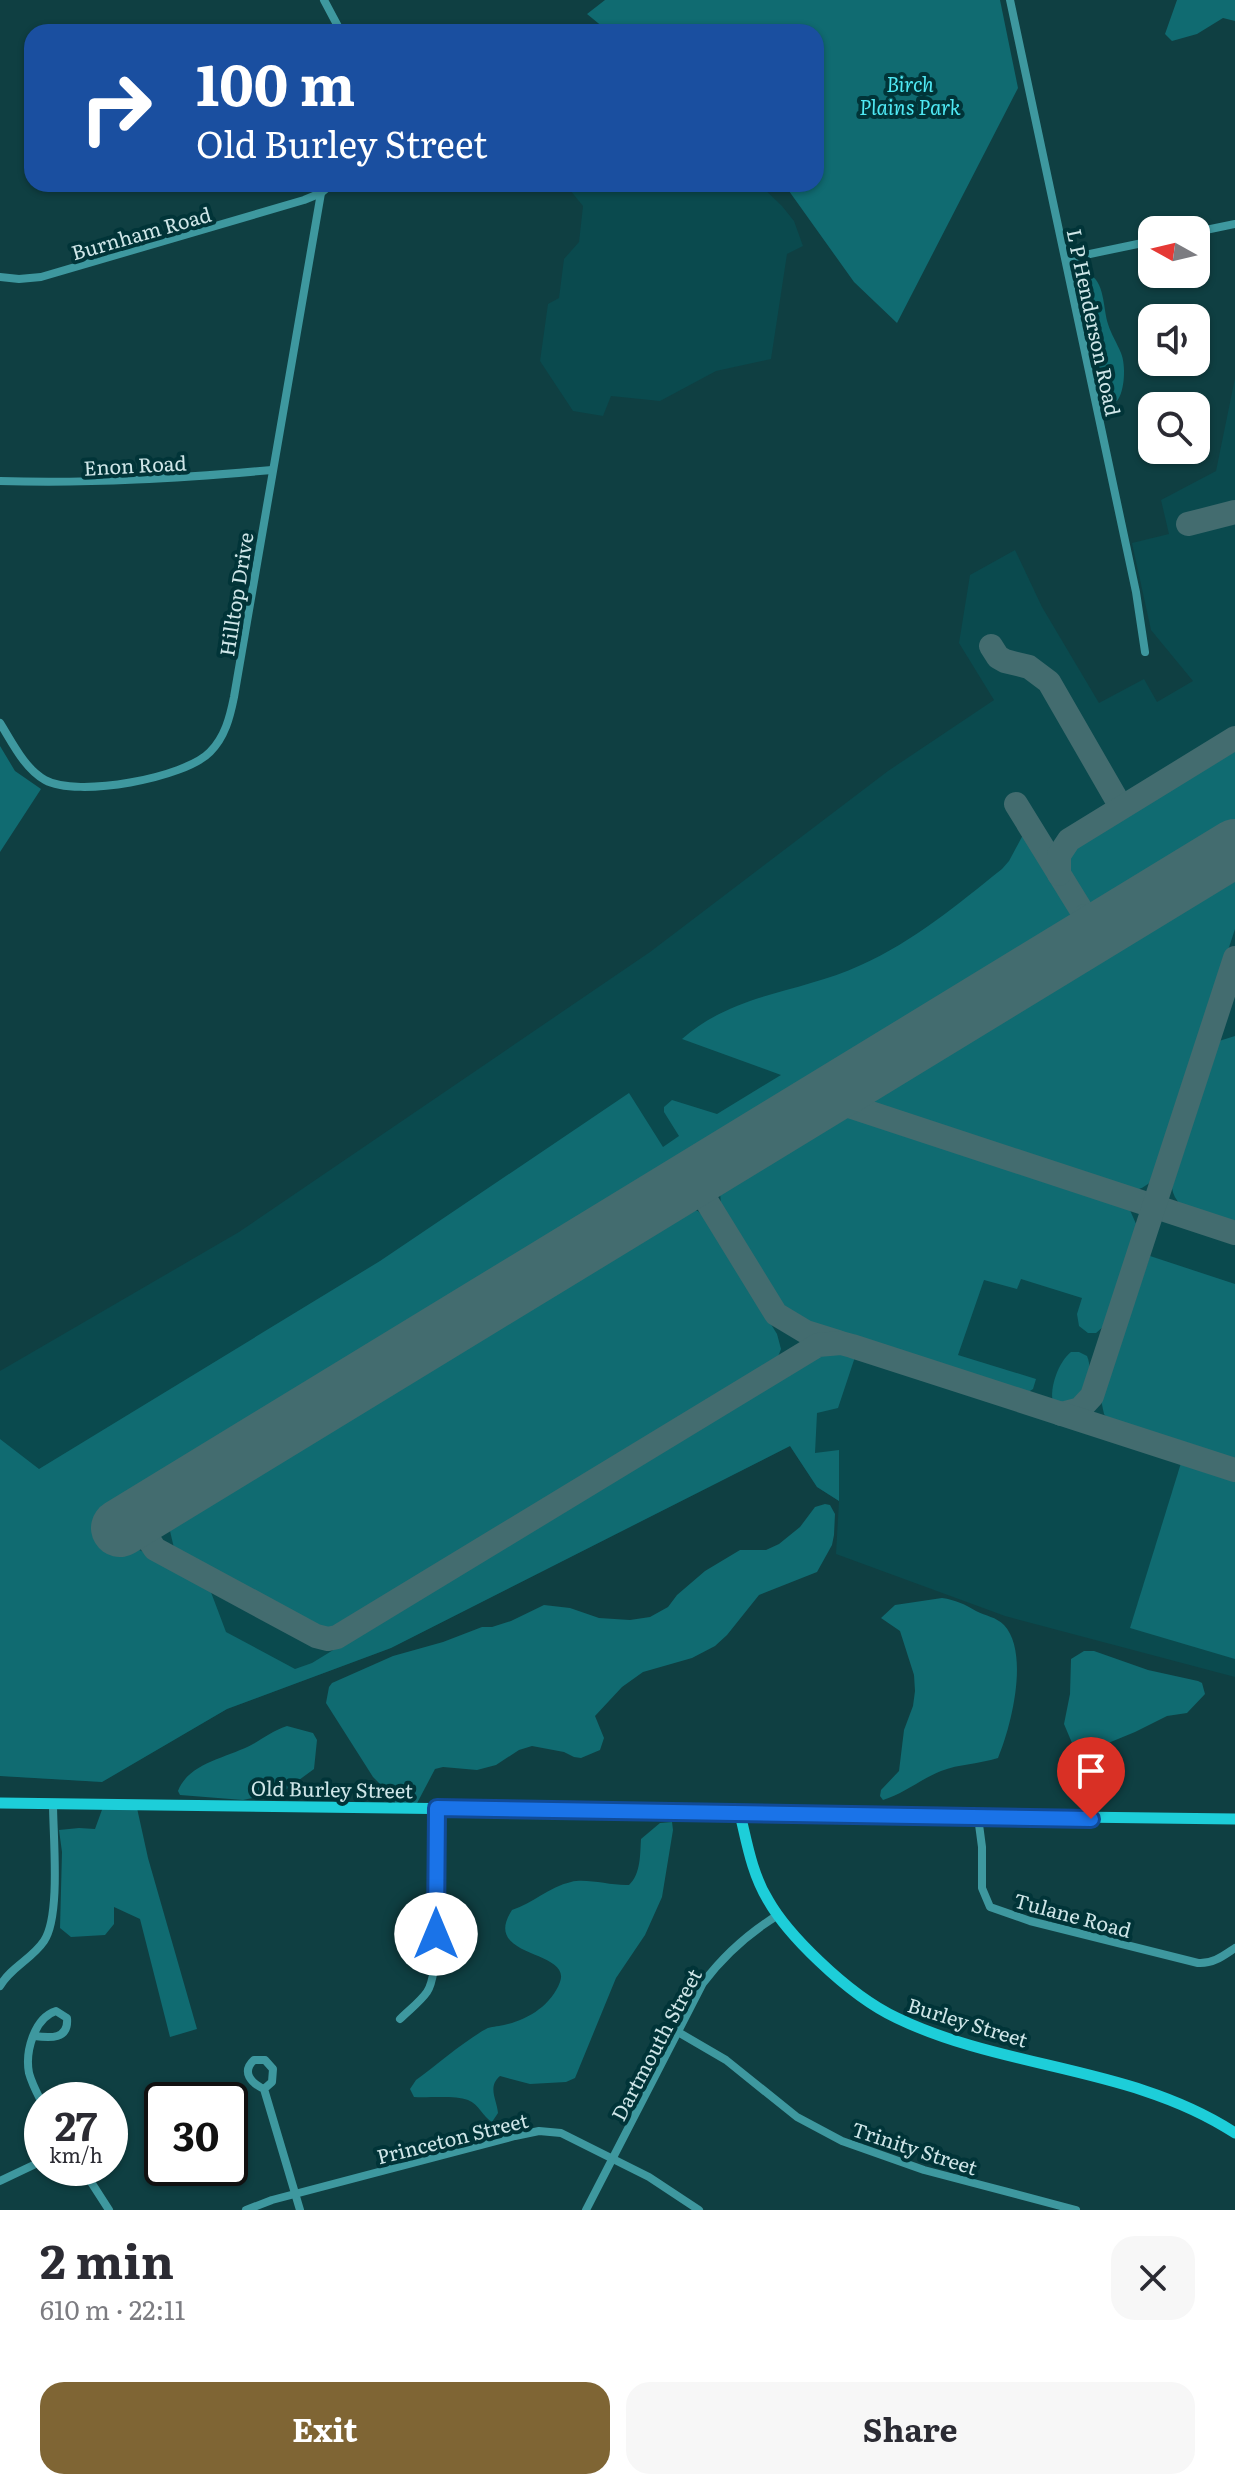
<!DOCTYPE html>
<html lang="en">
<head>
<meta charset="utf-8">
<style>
  body { margin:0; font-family:Literata,serif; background:#f7f7f7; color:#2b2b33; height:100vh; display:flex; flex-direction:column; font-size:30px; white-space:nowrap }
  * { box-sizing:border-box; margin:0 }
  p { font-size:26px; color:#7c7c81 }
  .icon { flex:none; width:44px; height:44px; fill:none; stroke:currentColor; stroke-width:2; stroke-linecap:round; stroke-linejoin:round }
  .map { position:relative; height:2210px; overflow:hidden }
  .panel { display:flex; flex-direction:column; background:#fff; flex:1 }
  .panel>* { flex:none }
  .banner { position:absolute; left:24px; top:24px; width:800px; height:168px; border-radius:24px; box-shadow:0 2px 6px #0004; background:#1a4fa0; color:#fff; overflow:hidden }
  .needle { width:52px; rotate:278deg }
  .buttons { position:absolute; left:1138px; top:216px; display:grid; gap:16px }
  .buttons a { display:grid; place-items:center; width:72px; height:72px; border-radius:16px; background:#fff; box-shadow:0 2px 6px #0004; font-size:40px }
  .speed { position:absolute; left:24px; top:2082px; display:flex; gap:16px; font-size:40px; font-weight:700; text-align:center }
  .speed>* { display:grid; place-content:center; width:104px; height:104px; border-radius:50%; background:#fff; box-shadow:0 2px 6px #0004; line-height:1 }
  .speed small { font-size:20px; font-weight:400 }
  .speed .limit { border:4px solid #111; border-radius:12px; background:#fff; color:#111 }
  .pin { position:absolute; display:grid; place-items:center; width:68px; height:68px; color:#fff; margin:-82px -34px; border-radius:50% 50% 50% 0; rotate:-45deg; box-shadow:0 0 8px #0007 }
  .pin .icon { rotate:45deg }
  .me { position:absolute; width:88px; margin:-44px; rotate:0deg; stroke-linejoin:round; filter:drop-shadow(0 0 6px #0008) }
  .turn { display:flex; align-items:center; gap:28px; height:168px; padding:0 40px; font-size:36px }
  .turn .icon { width:104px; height:104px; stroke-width:2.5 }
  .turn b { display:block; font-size:56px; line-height:68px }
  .round { display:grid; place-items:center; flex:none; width:84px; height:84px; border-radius:24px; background:#f7f7f7 }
  .head { display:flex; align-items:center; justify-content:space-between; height:136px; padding:0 40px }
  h1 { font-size:48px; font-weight:700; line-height:60px }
  .cta { display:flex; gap:16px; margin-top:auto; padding:16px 40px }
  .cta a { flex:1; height:92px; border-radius:24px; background:#7f6534; color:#fff; font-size:32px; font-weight:700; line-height:92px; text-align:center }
  .cta a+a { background:#f7f7f7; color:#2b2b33 }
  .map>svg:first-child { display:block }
  .built { fill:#0a4a4e }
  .green { fill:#106b71 }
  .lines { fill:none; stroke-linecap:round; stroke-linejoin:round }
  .taxiway { stroke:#436c6f; stroke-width:24 }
  .runway { stroke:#436c6f; stroke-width:58 }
  .street { stroke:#3e989f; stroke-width:8 }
  .secondary { stroke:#1dced9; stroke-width:11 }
  .route-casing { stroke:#114b97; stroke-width:20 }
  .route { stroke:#1a73e8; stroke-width:14 }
  .labels { text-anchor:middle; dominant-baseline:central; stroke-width:8; stroke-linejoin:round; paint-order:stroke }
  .park-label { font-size:20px; font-style:italic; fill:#4fe9f4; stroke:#013438 }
  .street-label { font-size:20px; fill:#cfe6e8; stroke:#013438 }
</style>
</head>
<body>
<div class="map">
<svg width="1235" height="2210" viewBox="0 0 1235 2210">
  <rect width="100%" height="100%" fill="#0f3f42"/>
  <g class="built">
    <polygon points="565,184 759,184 782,206 794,221 803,246 787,254 771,359 716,371 660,401 611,396 603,416 573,411 540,361 548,304 559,298 564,259 579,242 583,206"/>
    <polygon points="1235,378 1235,1677 1005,1616 836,1554 839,1501 817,1487 790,1446 391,1648 227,1709 102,1782 0,1776 0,1371 239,1232 650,952 888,771 994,700 959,643 970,575 1015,550 1042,607 1099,703 1144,679 1157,702 1193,681 1151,630 1132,543 1169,534 1161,500 1216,471"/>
  </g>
  <g class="green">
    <polygon points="605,0 1000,0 1018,88 897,323 854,282 784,184 816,184 816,32 609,32 587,14"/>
    <polygon points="1177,0 1235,0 1235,21 1223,18 1197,34 1172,41 1165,34"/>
    <path d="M 1088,274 C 1105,280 1103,309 1108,324 C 1111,334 1117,343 1121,353 C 1126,365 1125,391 1117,401 L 1111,402 L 1109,398 L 1094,353 L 1091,322 L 1084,303 L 1085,277 Z"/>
    <polygon points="0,746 15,771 41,789 0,852"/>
    <path d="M 1235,748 L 1235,826 L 1109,903 L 1101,904 L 1088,902 C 1074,882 1060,864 1079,842 Z"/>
    <path d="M 1024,833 L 1070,906 L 1070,918 L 1062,931 L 109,1513 L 132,1546 L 209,1587 L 226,1632 L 295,1669 L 312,1663 L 822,1351 L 834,1351 L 855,1357 L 838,1408 L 817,1413 L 815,1453 L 839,1450 L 839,1501 L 817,1487 L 790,1446 L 391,1648 L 227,1709 L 102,1782 L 0,1776 L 0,1439 L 39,1469 L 380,1261 L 629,1093 L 663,1147 L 679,1136 L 664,1112 L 664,1107 L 672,1100 L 717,1114 L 781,1075 L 682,1039 C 736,992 798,994 861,965 C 913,942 958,904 1002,869 L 1009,861 Z"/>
    <path d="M 1235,873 L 1235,929 L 1153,1179 C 1146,1187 1137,1192 1126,1190 L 878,1109 L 872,1104 L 871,1098 L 874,1093 Z"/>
    <path d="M 1235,1036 L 1235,1226 C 1212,1218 1176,1215 1172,1188 L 1219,1041 Z"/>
    <polygon points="843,1113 1129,1208 1137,1226 1104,1326 1096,1333 1088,1333 1079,1326 1077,1314 1082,1298 1021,1279 1017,1289 984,1280 958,1355 1036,1379 1033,1389 1025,1394 814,1324 795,1316 783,1306 721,1205 720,1192 725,1183 835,1115"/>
    <polygon points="683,1208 698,1211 706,1219 777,1334 781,1349 776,1362 336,1630 322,1630 174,1548 170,1531 176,1518"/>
    <polygon points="1150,1256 1235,1284 1235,1462 1109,1420 1104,1414 1101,1400"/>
    <path d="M 1071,1352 L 1079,1352 L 1087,1356 C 1096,1377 1080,1415 1053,1402 C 1049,1388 1059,1361 1071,1352 Z"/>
    <polygon points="1181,1463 1235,1481 1235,1659 1130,1628"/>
    <polygon points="825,1504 830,1505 835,1514 834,1535 832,1545 817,1572 759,1595 727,1635 715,1646 692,1658 643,1672 622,1687 595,1716 604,1738 600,1750 581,1758 574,1757 564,1752 532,1746 519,1750 496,1765 477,1770 443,1767 435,1769 415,1807 397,1807 393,1797 373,1777 326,1703 329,1687 332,1683 393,1656 443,1642 482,1627 492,1627 511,1621 544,1605 570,1608 599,1618 630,1620 650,1617 668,1607 677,1595 705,1571 740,1550 766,1550 779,1544 800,1527 815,1507"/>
    <path d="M 942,1598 C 956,1600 964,1604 976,1611 C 986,1616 996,1617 1004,1625 C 1030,1653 1011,1727 998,1758 C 979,1764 959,1764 941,1771 C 921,1779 903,1794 883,1800 L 880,1796 L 881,1790 L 899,1771 L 904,1730 L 913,1706 L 915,1691 L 914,1675 L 900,1631 L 881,1618 L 895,1605 Z"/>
    <polygon points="1084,1651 1094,1651 1148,1670 1198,1681 1202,1683 1205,1694 1187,1713 1167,1716 1135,1732 1101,1746 1091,1748 1075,1746 1072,1743 1064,1724 1070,1694 1071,1659"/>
    <path d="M 287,1726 L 313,1733 L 317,1740 L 314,1769 L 284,1791 L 243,1800 L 180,1795 L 178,1791 C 189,1762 228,1758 253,1744 C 265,1737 273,1731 287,1726 Z"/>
    <polygon points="103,1807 137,1808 148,1858 197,2029 170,2037 140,1919 114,1907 114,1924 105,1935 71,1937 60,1928 62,1852 59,1830 79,1828 95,1829"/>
    <path d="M 672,1822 L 673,1830 L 662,1897 L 645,1935 L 616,1978 L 575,2078 L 566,2082 L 530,2084 L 500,2076 C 487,2087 497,2100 498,2113 L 492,2122 C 483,2117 479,2104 468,2100 C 455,2095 428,2098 414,2097 L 410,2089 L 416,2080 C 437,2065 464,2041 486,2029 C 491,2026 497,2027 504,2025 C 527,2020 551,2006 560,1982 C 572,1949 480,1959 512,1910 C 533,1903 549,1887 571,1882 C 587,1878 611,1886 629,1885 C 641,1874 640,1854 641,1839 L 660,1823 Z"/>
  </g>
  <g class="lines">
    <g class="taxiway">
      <polyline points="1188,524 1235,512"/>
      <polyline points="991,646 998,657 1005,661 1029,667 1049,682 1121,807"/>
      <polyline points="1016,804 1085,916 1088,927 1081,942"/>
      <polyline points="1232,850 1235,850"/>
      <polyline points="1059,874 1059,855 1069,840 1235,738"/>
      <polyline points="1085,916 1096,924 1111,924"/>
      <polyline points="825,1098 1235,1233"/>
      <polyline points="693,1179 776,1314 806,1332 838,1342"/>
      <polyline points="1061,1414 1080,1409 1092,1396 1235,958"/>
      <polyline points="152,1510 144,1533 155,1549 316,1636 328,1639 337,1637 818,1345 841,1343 852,1346 1235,1470"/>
    </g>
    <polyline class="runway" points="120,1528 1235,848"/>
    <g class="street">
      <polyline points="324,0 341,32"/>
      <polyline points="1010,0 1136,592 1145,652"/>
      <polyline points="1196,232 1235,224"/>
      <polyline points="1066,259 1152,241"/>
      <polyline points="0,277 19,279 41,277 304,200 321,193 332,184"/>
      <path d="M 0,481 C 91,484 181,478 272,470"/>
      <path d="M 0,723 C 12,742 24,768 45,780 C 77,798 185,778 210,752 C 225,737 230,717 234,697 L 321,193"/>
      <path d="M 978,1817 L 982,1847 L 982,1888 L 990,1907 L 1030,1921 L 1198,1963 C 1213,1964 1223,1956 1235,1948"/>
      <path d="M 0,1986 C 11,1967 32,1959 44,1941 C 61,1916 53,1836 53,1804"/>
      <path d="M 400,2019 C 409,2010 420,2002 427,1992 C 443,1970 437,1842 437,1808"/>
      <polyline points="678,2032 726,2060 797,2117 842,2141 924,2170 1076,2210"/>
      <path d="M 34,2036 C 50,2038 69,2040 67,2018 L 56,2011 C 34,2018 25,2052 29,2073 C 32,2084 37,2093 42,2103"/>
      <path d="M 264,2089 L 272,2082 L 273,2069 L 265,2060 L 254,2060 C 241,2072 251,2083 264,2089 L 300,2210"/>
      <polyline points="82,2168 109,2210"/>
      <polyline points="0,2181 42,2161"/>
      <polyline points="246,2210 272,2200 515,2136 539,2131 561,2133 649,2177 699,2210"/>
      <path d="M 586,2210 L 703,1983 C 724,1955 749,1933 778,1915"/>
    </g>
    <g class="secondary">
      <polyline points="0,1803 1235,1819"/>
      <path d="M 740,1814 C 747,1843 752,1874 768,1900 C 781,1923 800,1943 819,1961 C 842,1983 867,2004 897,2018 C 1005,2070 1133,2066 1235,2133"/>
    </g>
  </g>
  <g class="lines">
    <g class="route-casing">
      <polyline id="route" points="436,1934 437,1808 1091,1819"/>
    </g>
    <use href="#route" class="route"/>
  </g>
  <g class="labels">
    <g class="park-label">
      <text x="910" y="83">Birch<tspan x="910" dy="23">Plains Park</tspan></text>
    </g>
    <g class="street-label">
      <text transform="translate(141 232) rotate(-16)">Burnham Road</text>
      <text transform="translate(1095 322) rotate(78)">L P Henderson Road</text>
      <text transform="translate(135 464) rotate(-3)">Enon Road</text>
      <text transform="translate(235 594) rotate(-81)">Hilltop Drive</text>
      <text transform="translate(332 1788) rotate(1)">Old Burley Street</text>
      <text transform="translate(1073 1914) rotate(15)">Tulane Road</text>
      <text transform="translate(968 2021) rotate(17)">Burley Street</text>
      <text transform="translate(655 2044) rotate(-62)">Dartmouth Street</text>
      <text transform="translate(452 2137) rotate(-14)">Princeton Street</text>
      <text transform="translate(915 2147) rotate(18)">Trinity Street</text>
    </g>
  </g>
</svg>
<div class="buttons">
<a><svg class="needle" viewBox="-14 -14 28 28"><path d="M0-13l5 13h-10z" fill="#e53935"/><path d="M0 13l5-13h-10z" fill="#7c7c81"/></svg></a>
<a><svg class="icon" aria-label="sound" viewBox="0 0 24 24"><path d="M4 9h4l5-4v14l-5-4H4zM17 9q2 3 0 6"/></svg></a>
<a><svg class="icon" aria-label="search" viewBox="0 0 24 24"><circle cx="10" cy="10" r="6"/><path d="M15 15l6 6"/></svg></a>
</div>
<div class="speed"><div>27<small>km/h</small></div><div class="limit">30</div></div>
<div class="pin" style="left:1091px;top:1819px;background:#d93025"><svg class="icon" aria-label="arrive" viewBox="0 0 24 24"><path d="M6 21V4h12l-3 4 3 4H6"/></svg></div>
<svg class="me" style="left:436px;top:1934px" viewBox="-20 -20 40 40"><circle r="19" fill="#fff"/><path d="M0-13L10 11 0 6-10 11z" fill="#1a73e8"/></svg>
<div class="banner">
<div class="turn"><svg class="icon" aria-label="right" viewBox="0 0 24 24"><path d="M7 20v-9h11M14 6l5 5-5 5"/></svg><div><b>100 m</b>Old Burley Street</div></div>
</div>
</div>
<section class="panel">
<div class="head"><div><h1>2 min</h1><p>610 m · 22:11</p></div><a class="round"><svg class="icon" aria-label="close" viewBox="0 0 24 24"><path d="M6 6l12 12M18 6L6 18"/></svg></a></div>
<div class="cta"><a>Exit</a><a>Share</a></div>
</section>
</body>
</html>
